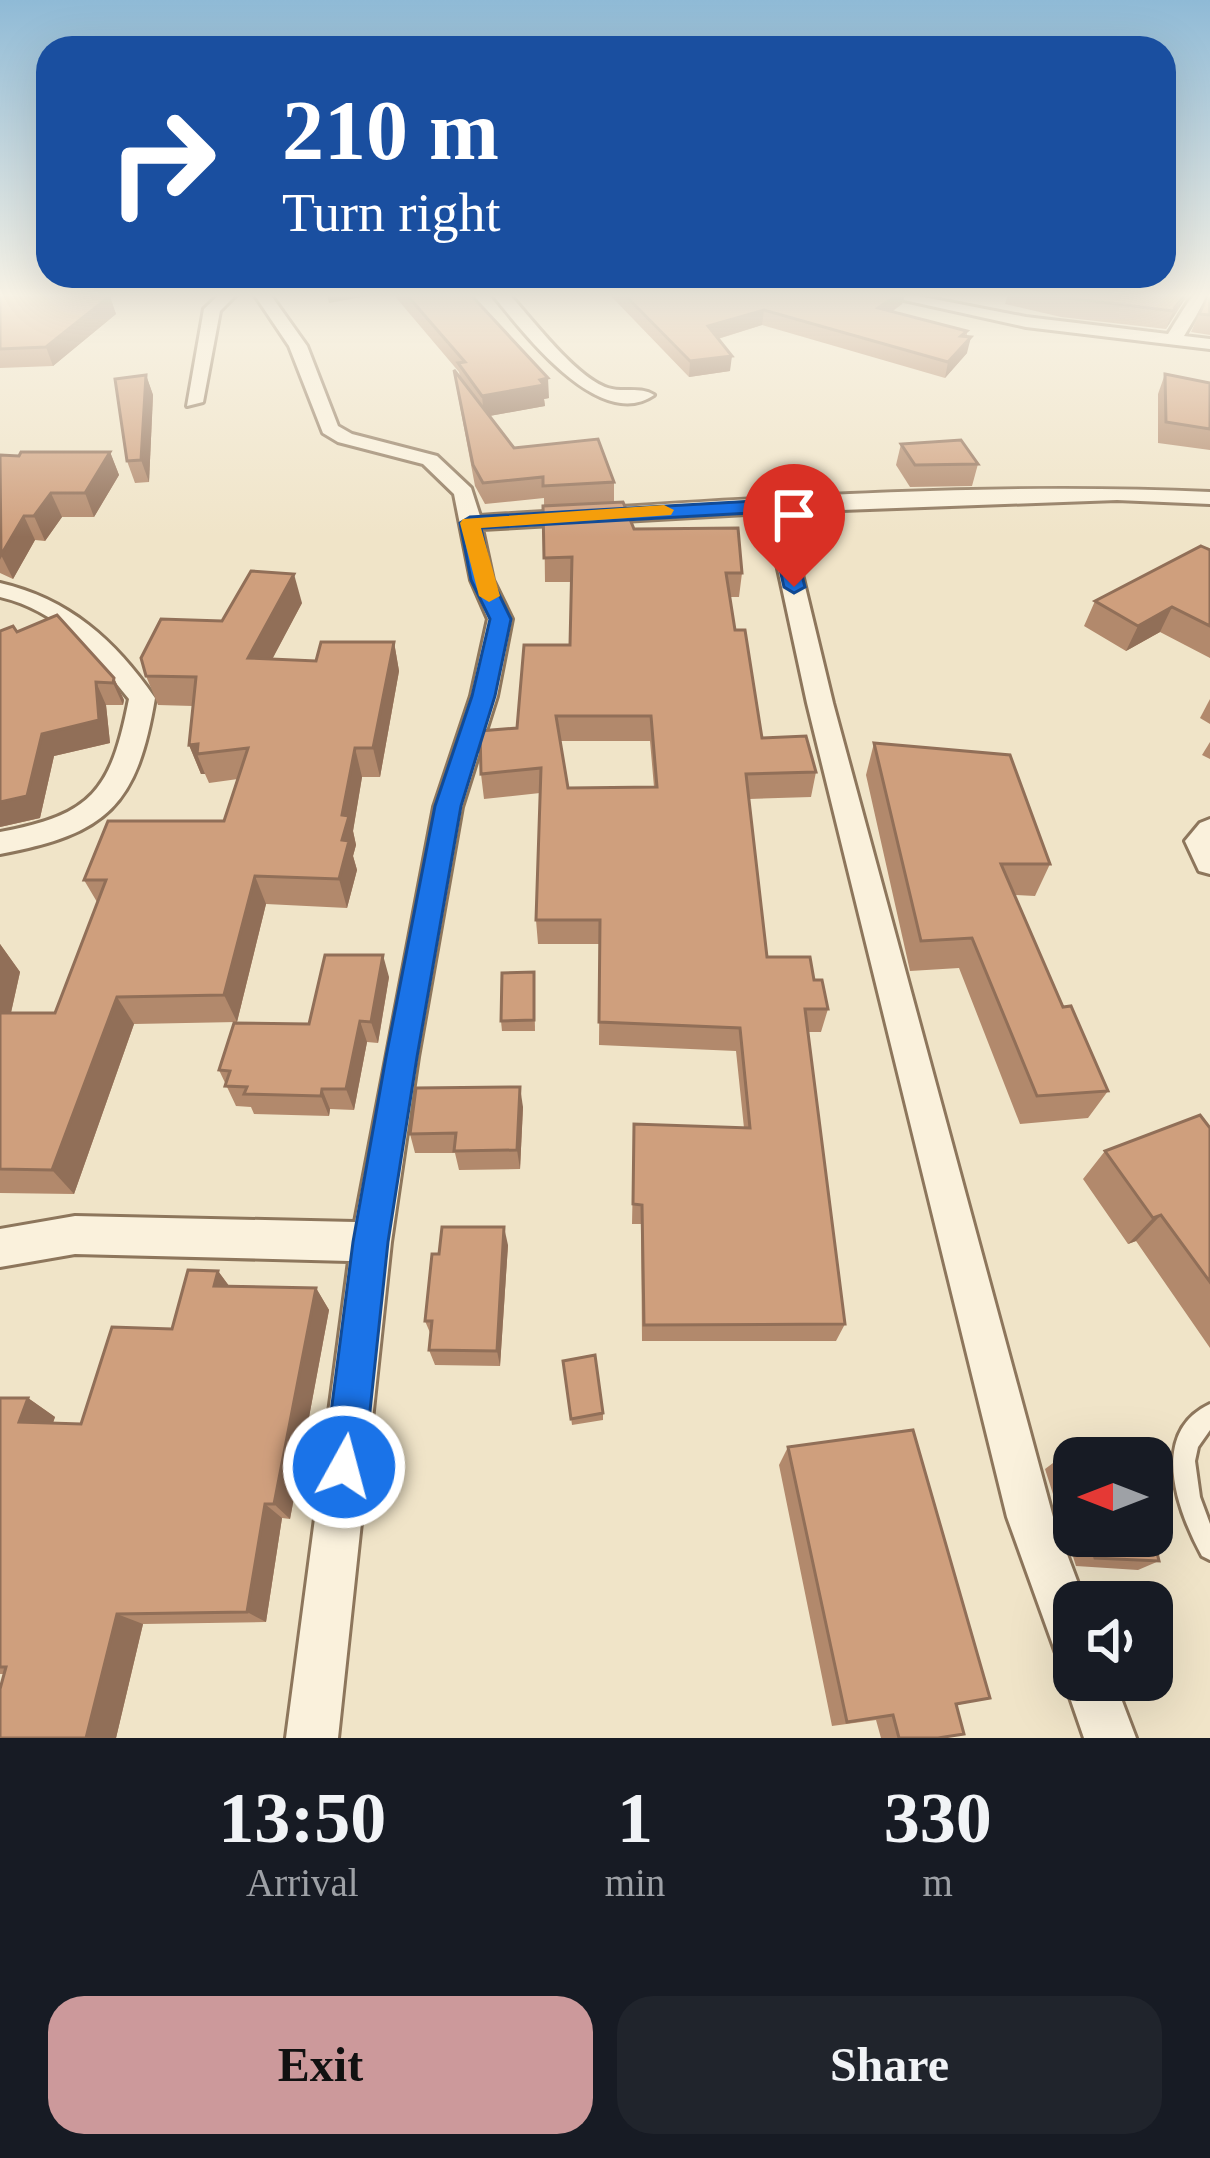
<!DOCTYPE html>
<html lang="en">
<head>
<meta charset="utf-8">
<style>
  body { margin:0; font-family:"Times New Roman",serif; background:#20242c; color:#f1f3f6; height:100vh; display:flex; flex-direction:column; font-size:45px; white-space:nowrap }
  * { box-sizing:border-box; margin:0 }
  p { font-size:39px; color:#9ea1a6 }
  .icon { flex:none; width:66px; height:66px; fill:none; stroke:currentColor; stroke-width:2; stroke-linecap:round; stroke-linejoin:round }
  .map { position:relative; height:1738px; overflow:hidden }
  .sheet { display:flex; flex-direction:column; background:#171b24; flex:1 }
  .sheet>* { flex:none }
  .guide { position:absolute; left:36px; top:36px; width:1140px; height:252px; border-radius:36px; box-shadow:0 12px 48px #0002; background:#1a4fa0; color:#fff; overflow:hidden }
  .needle { width:78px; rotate:270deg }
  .tools { position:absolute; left:1053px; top:1437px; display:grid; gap:24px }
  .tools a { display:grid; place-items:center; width:120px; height:120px; border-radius:24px; background:#171b24; box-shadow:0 12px 48px #0002; font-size:60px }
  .pin { position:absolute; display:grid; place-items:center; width:102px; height:102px; color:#fff; margin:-123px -51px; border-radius:50% 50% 50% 0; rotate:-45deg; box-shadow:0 0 12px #0007 }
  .pin .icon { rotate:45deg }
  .me { position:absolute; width:132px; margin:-66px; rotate:7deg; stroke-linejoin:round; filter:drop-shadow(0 0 9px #0008) }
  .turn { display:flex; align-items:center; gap:42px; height:252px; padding:0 48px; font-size:54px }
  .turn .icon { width:156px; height:156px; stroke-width:2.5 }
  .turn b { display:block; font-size:84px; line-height:102px }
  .eta { display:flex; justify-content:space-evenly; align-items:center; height:204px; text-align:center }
  .eta b { font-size:72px; font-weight:600; line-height:84px }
  .button { display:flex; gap:24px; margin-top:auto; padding:24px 48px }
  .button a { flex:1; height:138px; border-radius:36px; background:#cc999b; color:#111; font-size:48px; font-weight:600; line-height:138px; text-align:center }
  .button a+a { background:#20242c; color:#f1f3f6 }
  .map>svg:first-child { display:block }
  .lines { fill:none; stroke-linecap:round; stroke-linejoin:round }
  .service-casing { stroke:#8d765c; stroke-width:6 }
  .minor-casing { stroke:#8d765c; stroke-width:6 }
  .service { fill:#faf1dc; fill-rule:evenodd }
  .minor { fill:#faf1dc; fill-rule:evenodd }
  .wall { fill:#b2896c; fill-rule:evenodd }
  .shaded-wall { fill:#916f58 }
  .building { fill:#cf9f7d; stroke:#916f58; stroke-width:3; fill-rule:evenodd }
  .route { fill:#1a73e8; stroke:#114b97; stroke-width:3 }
  .slow { fill:#f59e0b }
</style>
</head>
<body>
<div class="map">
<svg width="1210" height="1738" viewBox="0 0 1210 1738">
  <rect width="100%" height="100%" fill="#f0e4c8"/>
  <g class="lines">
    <g class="service-casing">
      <path id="service" d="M 1210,1404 L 1210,1430 L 1198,1447 L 1195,1461 L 1200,1497 L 1210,1524 L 1210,1560 L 1202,1556 C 1178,1512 1148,1433 1210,1404 Z"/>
    </g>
    <g class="minor-casing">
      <g id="minor">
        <polygon points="220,294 237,294 220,311 203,402 187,406 204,309"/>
        <path d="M 254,294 L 270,294 L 307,346 L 338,426 L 352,434 L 437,456 L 471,488 L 480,516 C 722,501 967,481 1210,492 L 1210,504 L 1117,500 L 787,512 L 833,703 L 1053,1517 L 1085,1602 L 1074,1602 L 1074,1680 L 1114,1680 L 1136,1738 L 1084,1738 L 1064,1680 L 1071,1662 L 1057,1656 L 1007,1517 L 807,703 L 766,513 L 482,529 L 493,580 L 512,619 L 497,696 L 462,807 L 418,1057 L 391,1242 L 338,1738 L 286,1738 L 349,1261 L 75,1254 L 0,1267 L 0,1229 L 75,1216 L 355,1222 L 434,807 L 471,696 L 488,619 L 471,580 L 454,494 L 423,464 L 338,442 L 323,433 L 289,346 Z"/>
        <path d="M 492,294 L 509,294 C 532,319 576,378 608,388 C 623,393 640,386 654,395 C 599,433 523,332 492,294 Z"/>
        <polygon points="877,294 908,294 1026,317 1168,334 1193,294 1209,294 1184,336 1210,339 1210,349 1026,327"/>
        <path d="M 0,583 C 69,599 115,640 155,698 C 137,806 107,834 0,854 L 0,832 C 93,815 111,790 129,699 C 92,653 60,611 0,597 Z"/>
        <polygon points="1210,819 1210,874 1199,871 1185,841 1200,823"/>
      </g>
    </g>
    <use href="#service" class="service"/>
    <use href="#minor" class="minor"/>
  </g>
  <g class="wall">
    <polygon points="0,294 108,296 116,314 53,366 0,368"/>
    <path d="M 393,294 L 470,294 L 549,398 L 544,399 L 545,406 L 489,416 L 514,448 L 614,482 L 614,502 L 634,529 L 742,573 L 739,597 L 730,597 L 735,630 L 762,738 L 816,772 L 811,797 L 749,799 L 767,957 L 814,980 L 828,1009 L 821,1032 L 808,1032 L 845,1324 L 836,1341 L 642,1341 L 641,1224 L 632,1224 L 634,1124 L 744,1128 L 736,1051 L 599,1045 L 600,944 L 538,944 L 536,920 L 540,793 L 484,799 L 481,774 L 517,728 L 570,645 L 572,582 L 545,582 L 544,498 L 485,504 L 475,486 L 457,390 L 454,370 L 460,377 L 459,372 ZM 560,741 L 650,741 L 654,787 L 568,788 Z"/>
    <polygon points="609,294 905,294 902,304 892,312 967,331 967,353 945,378 762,325 718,339 730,371 689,377"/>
    <polygon points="1008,294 1188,294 1166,329 1061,317 1005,304"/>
    <polygon points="1210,294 1210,335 1191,332 1199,314"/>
    <polygon points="1165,374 1210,383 1210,450 1158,443 1158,394"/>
    <polygon points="146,375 153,395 149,482 135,483 127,461"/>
    <polygon points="901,444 978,464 972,486 910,487 896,465"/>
    <polygon points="110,452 119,475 94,517 62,517 45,541 35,540 13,579 0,573 0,455 19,456"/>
    <polygon points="1210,550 1210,658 1160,632 1126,651 1084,626 1095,601"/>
    <polygon points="302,603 272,659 316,661 394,642 399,671 380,777 362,777 353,831 356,845 353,856 357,870 347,908 266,904 237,1022 134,1024 74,1194 0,1193 0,944 20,972 11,1013 55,1013 97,902 84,880 224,821 238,779 209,783 205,774 201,774 189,745 193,706 158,705 146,676 222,621"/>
    <polygon points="0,631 17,632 114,678 124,700 123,705 106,705 110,743 54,756 40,818 0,827"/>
    <polygon points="1210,699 1210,724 1200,718"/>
    <polygon points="1210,742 1210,759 1202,755"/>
    <polygon points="874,743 1050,864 1035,896 1014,895 1063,1007 1108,1091 1088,1118 1020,1124 959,968 910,971 866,775"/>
    <polygon points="534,972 535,1031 502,1031 501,1021"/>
    <polygon points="389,977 378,1043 367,1042 354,1110 330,1109 329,1116 254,1114 251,1107 236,1106 219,1070 309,1024"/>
    <polygon points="523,1107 520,1169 459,1170 455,1153 415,1153 410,1134"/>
    <polygon points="1210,1128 1210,1348 1136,1241 1128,1244 1083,1179 1105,1151"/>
    <polygon points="508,1245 500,1366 435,1365 429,1350 431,1335 425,1321"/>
    <polygon points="218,1271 229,1286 316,1288 329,1310 290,1519 282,1518 266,1622 143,1624 116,1738 0,1738 4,1674 0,1674 0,1398 28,1398 55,1417 53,1423 81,1424 172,1329"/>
    <polygon points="563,1361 603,1413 603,1420 572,1425"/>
    <polygon points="788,1447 990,1698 957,1705 938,1738 881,1738 876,1720 832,1726 779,1465"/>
    <polygon points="1061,1457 1074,1458 1074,1536 1152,1536 1159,1561 1138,1570 1076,1566 1045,1469"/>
  </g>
  <g class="shaded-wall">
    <polygon points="102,294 107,294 108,297 110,296 116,314 53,366 46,347"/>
    <polygon points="327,294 378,294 329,303"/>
    <polygon points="899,294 905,294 902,304 875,323 878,308"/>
    <polygon points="1184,294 1188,294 1166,329 1173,311"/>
    <polygon points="764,310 762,325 707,342 708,326"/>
    <polygon points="971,337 967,353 945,378 948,362"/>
    <polygon points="732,356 730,371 689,377 690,361"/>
    <polygon points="146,375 153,395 149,482 141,460"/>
    <polygon points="548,378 549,398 544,399 545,406 484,417 482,396"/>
    <polygon points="110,452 119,475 94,517 85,493"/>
    <polygon points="51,493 62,517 45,541 34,516"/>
    <polygon points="24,516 35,540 13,579 1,555"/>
    <polygon points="294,574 302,603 257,688 248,658"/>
    <polygon points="1172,607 1160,632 1126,651 1138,626"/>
    <polygon points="394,642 399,671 380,777 373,748"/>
    <polygon points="114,678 124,700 123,705 113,683"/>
    <polygon points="96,682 106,705 110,743 54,756 40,818 0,827 0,802 42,734"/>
    <polygon points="198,744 197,754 205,774 201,774 189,745"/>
    <polygon points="355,748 362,777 353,831 356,845 353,856 357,870 347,908 339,879 342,815"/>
    <polygon points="255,876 266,904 237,1022 224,995"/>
    <polygon points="0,944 20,972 5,1039 0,1034"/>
    <polygon points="383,955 389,977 378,1043 371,1022"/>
    <polygon points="117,997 134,1024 74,1194 52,1170"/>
    <polygon points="360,1021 367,1042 354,1110 346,1089"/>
    <polygon points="520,1087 523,1107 520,1169 517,1150"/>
    <polygon points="322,1089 330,1109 329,1116 321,1096"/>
    <polygon points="1161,1215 1136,1241 1128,1244 1153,1218"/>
    <polygon points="504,1227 508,1245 500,1366 497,1351"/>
    <polygon points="218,1271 235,1294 214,1286"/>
    <polygon points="316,1288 329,1310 290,1519 274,1504"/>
    <polygon points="28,1398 55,1417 47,1439 19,1422"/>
    <polygon points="265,1504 282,1518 266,1622 247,1612"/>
    <polygon points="117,1614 143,1624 116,1738 86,1738"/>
  </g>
  <g class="building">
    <polygon points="0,294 102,294 101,295 110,296 46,347 0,349"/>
    <polygon points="406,294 470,294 548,378 540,380 544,385 482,396 458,363 465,362"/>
    <polygon points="624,294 899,294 878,308 967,331 961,336 971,337 948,362 764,310 708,326 732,356 690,361"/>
    <polygon points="1046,294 1184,294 1173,311 1067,298"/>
    <polygon points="1209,294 1210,315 1199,314"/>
    <polygon points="454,370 514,448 598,439 614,482 543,486 543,477 483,483 473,465"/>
    <polygon points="1165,374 1210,383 1210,429 1166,422"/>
    <polygon points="146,375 141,460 127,461 115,379"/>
    <polygon points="961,440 978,464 915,465 901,444"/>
    <polygon points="21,452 110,452 85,493 51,493 34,516 24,516 1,555 0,455 19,456"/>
    <path d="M 623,502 L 634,529 L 738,528 L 742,573 L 726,573 L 735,630 L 745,630 L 762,738 L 806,736 L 816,772 L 746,774 L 767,957 L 810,957 L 814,980 L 822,980 L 828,1009 L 805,1009 L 845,1324 L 644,1325 L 642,1205 L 633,1204 L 634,1124 L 750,1128 L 740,1028 L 599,1022 L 600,920 L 536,920 L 541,768 L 481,774 L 480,731 L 517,728 L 524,645 L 570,645 L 572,557 L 544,558 L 543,506 ZM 556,716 L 651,716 L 657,787 L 568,788 Z"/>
    <polygon points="1201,546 1210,550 1210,626 1172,607 1138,626 1095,601"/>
    <polygon points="251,571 294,574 248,658 316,661 321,642 394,642 373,748 355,748 342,815 349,816 342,840 349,841 339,879 255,876 224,995 117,997 52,1170 0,1169 0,1013 55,1013 106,880 84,880 108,821 224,821 248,748 197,754 198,744 189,745 196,677 146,676 141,658 161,619 222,621"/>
    <polygon points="57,615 114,678 113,683 96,682 99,720 42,734 27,796 0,802 0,631 13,626 17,632"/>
    <polygon points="874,743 1010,755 1050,864 1001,864 1063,1007 1071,1006 1108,1091 1037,1096 972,938 921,941"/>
    <polygon points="325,955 383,955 371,1022 360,1021 346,1089 322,1089 321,1096 244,1094 247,1087 225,1086 230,1071 219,1070 234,1023 309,1024"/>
    <polygon points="534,972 534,1020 501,1021 502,973"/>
    <polygon points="520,1087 517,1150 454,1151 456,1133 410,1134 416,1088"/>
    <polygon points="1200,1115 1210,1128 1210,1282 1161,1215 1153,1218 1105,1151"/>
    <polygon points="442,1227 504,1227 497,1351 429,1350 432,1321 425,1321 432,1254 439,1254"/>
    <polygon points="188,1270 218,1271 214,1286 316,1288 274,1504 265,1504 247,1612 117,1614 86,1738 0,1738 0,1689 6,1667 0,1667 0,1398 28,1398 19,1422 81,1424 112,1327 172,1329"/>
    <polygon points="595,1355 603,1413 571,1419 563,1361"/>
    <polygon points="913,1430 990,1698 956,1704 964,1734 938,1738 899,1738 893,1715 847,1722 788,1447"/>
    <polygon points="1061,1457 1074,1458 1074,1495"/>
    <polygon points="1152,1532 1159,1561 1095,1558 1088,1536 1152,1536"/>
  </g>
  <linearGradient id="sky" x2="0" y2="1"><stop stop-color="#8fbad6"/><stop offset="0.55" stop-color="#f8f3e6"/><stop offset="1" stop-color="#f8f3e6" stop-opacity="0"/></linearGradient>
  <rect width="1210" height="537" fill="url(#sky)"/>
  <polygon class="route" points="775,500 784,506 805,587 794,593 784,587 767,512 481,528 492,580 511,619 495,696 461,806 417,1057 388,1242 364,1467 359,1482 344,1488 330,1482 324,1467 353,1242 386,1057 435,806 472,696 490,619 471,580 460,523 470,517"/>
  <polygon class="slow" points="664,505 674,510 671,515 481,528 500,596 489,602 479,596 460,523 463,519"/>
</svg>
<div class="tools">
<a><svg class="needle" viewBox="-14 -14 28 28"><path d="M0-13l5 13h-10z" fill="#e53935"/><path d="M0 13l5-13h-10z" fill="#9ea1a6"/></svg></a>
<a><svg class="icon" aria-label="sound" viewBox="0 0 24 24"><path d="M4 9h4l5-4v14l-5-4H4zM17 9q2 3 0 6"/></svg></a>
</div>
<div class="pin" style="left:794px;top:587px;background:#d93025"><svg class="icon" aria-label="arrive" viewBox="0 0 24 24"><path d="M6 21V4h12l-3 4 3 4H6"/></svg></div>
<svg class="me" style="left:344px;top:1467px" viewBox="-20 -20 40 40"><circle r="17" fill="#1a73e8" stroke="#fff" stroke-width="3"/><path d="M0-11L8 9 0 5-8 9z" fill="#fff"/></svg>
<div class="guide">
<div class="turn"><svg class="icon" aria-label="right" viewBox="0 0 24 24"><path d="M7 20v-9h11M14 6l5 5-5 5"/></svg><div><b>210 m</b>Turn right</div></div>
</div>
</div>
<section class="sheet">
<div class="eta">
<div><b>13:50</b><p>Arrival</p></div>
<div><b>1</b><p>min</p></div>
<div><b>330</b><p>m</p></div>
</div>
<div class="button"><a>Exit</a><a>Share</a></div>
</section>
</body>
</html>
